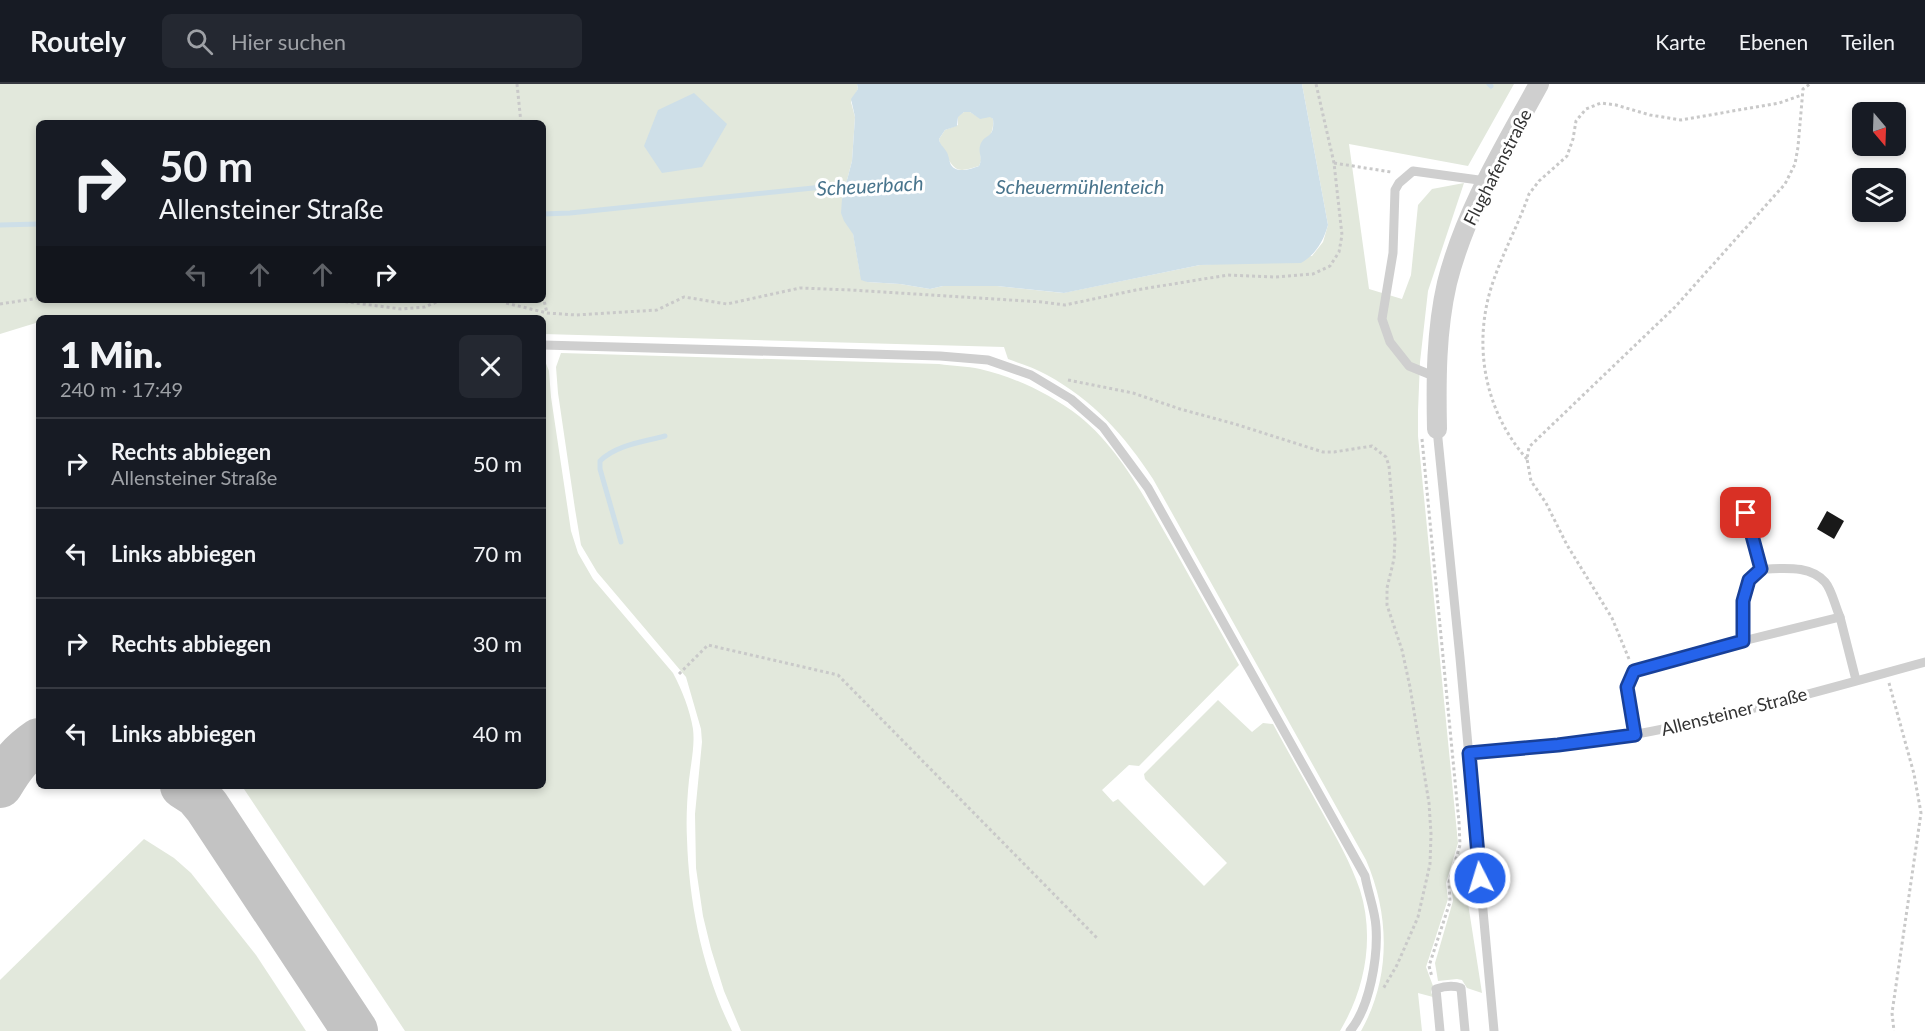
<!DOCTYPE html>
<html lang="de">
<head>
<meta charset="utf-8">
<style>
  body { margin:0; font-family:Lato,sans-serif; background:#242831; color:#f1f3f6; height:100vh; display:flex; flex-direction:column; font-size:22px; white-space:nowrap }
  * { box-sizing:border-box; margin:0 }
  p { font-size:20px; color:#9ea1a6 }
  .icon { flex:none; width:33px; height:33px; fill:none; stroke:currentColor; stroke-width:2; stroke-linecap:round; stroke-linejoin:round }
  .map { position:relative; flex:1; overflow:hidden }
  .side { position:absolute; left:36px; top:231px; width:510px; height:474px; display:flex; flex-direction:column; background:#171b24; border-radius:9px; box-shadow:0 3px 9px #0003 }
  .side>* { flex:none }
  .top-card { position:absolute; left:36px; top:36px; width:510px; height:183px; border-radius:9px; box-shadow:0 3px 9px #0003; background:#171b24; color:#f1f3f6; overflow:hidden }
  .needle { width:39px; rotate:161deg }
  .tools { position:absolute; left:1852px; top:18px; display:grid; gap:12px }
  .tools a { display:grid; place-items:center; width:54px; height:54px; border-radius:9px; background:#171b24; box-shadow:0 3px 9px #0003; font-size:30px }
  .pin { position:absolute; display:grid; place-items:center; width:51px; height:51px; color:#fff; margin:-26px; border-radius:12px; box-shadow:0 3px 9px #0006 }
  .me { position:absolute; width:66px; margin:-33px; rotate:355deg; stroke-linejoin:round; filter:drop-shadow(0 0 4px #0008) }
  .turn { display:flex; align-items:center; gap:21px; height:126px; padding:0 24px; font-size:27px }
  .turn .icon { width:78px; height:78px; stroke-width:2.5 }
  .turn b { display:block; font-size:42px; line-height:51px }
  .lanes { display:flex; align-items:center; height:57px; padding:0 24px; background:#0003; justify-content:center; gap:30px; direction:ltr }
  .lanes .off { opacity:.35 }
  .round { display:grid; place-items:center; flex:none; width:63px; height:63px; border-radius:9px; background:#242831 }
  .head { display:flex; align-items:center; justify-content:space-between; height:102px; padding:0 24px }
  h1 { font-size:36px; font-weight:800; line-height:45px }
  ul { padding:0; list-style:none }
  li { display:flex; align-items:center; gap:18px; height:90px; padding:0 24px; border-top:2px solid #363941 }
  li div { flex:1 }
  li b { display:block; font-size:22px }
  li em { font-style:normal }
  header { display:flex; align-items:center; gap:36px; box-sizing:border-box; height:84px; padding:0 30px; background:#171b24; border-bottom:2px solid #363941 }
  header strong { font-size:28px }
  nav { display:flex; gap:33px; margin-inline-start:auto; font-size:21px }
  .search { width:420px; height:54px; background:#242831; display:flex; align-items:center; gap:15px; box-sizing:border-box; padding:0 21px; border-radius:9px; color:#9ea1a6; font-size:22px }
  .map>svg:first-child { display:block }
  .green { fill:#e2e8dc; fill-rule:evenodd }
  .water { fill:#cedfe8; fill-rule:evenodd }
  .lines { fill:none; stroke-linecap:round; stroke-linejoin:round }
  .stream { stroke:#cedfe8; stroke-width:5 }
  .taxiway { stroke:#c3c3c3; stroke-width:46 }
  .building { fill:#191919 }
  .path { stroke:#c9c9c9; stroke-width:3; stroke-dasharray:3 3; stroke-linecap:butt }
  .lane { stroke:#cfcfcf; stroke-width:9 }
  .street { stroke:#cfcfcf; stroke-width:20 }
  .route-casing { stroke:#184099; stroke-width:15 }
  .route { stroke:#2563eb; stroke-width:10 }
  .labels { text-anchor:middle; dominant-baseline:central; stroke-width:6; stroke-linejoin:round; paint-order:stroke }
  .street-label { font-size:18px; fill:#323232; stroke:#fff }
  .water-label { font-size:20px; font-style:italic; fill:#48748c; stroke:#fff }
</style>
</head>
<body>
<header>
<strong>Routely</strong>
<div class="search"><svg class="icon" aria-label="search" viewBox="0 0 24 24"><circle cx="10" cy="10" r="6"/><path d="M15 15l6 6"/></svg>Hier suchen</div>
<nav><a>Karte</a><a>Ebenen</a><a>Teilen</a></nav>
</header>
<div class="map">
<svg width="1925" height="947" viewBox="0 0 1925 947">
  <rect width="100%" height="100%" fill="#fff"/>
  <g class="green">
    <path d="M 0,0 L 857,0 L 858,5 L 851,18 L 855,33 L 852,77 L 842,115 L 853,149 L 860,189 L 867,198 L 900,200 L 930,205 L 943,202 L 997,202 L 1063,209 L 1200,181 L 1312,172 L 1323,158 L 1328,141 L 1302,0 L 1514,0 L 1468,82 L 1349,60 L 1369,205 L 1402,215 L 1411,191 L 1418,121 L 1432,105 L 1464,99 L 1428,207 L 1420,278 L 1418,327 L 1418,352 L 1458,759 L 1446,799 L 1448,815 L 1426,883 L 1433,902 L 1431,908 L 1433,913 L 1418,909 L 1422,947 L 1361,947 C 1391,894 1390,831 1366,776 L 1153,395 C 1125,352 1093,316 1047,291 C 1035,284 1021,280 1008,275 L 1004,263 L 543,250 L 543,234 L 129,234 L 62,231 L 54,234 L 39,234 L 39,238 L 0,250 ZM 39,39 L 543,39 L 543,216 L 39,216 Z"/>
    <path d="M 964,28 L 970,28 L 980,34 L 990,32 L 993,35 C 994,50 989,53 980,64 L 981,77 L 979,82 C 962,87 956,90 947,73 C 944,67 940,62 939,55 L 945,46 L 958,41 L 958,32 Z"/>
    <path d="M 561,269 L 939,280 C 953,282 967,282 980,285 C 1015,293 1050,310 1079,332 C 1120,365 1146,416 1172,461 C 1194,501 1217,541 1239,581 L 1139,682 L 1129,681 L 1102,706 L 1113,718 L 1118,715 L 1204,802 L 1227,779 L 1145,695 L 1144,690 L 1218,616 L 1252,648 L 1263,639 L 1273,640 C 1289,670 1306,699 1322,728 C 1336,753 1351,779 1360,806 C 1375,854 1365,905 1340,947 L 741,947 L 724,907 L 711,865 L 703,832 L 696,784 L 695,730 L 702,658 L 701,645 L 686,593 L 597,488 L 581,461 L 575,425 L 558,309 L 556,283 Z"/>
    <path d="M 543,272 L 549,287 L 551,313 L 571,447 L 578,469 L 593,495 L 673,589 C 682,606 690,626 693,645 C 695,661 691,679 689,696 C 687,715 686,736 687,755 C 689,820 703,888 732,947 L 405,947 L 242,702 L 543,702 Z"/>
    <polygon points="144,755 174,774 191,789 256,871 306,947 0,947 0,896"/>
    <polygon points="1460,768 1482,909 1467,904 1462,896 1457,895 1438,897 1435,879 1453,817 1451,797"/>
  </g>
  <g class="water">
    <path d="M 857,0 L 1302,0 L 1328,141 C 1323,158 1316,170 1301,179 L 1200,181 L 1064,209 L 997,202 L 943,202 L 930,205 L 900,200 L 867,198 L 861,196 L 853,150 L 844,137 L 841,129 L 842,115 L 852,77 L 855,33 L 851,15 L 858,5 ZM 964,28 L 970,28 L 980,35 L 990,33 L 993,35 C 995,57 984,48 980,62 C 978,69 983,74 979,82 C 971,85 957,90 951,81 C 949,77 949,71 946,67 C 943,62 940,61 939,55 L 945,46 L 957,42 L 958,33 Z"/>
    <polygon points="694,9 727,40 702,83 662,89 644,62 658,26"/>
  </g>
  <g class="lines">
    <g class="stream">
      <polyline points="1489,0 1491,2"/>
      <polyline points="543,130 570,129 852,100"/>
      <polyline points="0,141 39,140"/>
      <path d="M 621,458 L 600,385 L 600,377 C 616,361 643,358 665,352"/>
    </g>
    <g class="taxiway">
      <path d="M 0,701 C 12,681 20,670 39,657"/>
      <polyline points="183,702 197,711 207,723 355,947"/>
    </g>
  </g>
  <polygon class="building" points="1827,427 1844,437 1834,455 1817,445"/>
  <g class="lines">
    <g class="path">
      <polyline points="517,0 521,39"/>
      <polyline points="1334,79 1391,88"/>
      <polyline points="543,212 547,229"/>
      <polyline points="333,216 401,225 425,223 441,216"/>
      <polyline points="501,216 506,219 547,229 576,231 657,226 684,213 727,220 800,204 851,206 1042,218 1065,221 1136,206 1228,191 1276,193 1313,190 1330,182 1339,168 1342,151 1334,79 1316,0"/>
      <polyline points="0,220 39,214"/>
      <polyline points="1068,296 1133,309 1180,325 1235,340 1323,368 1334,368 1372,362 1386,373 1389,382 1395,455 1394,475 1387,504 1387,521 1402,566 1410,603 1429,719 1431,750 1430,780 1418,833 1397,881 1383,905"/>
      <polyline points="1422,355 1459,738 1460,761 1449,798 1450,818 1429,882 1432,893"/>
      <path d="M 1527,375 C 1485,328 1473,263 1491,204 C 1501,172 1518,142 1529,110 L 1539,97 L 1567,72 L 1573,55 L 1576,37 L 1586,25 L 1601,19 L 1616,21 L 1650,31 L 1681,36 L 1779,19 L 1802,11"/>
      <polyline points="1629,575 1612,534 1567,461 1546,419 1531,397 1527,375 1529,363 1675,223 1785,100 1795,80 1798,63 1803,5 1810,0"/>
      <polyline points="679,590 708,561 838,591 1097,854"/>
      <polyline points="1889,599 1914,690 1921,729 1892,929 1894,947"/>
    </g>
    <g class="lane">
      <path d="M 543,261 L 940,272 L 988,276 L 1031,291 L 1071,315 L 1103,343 L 1148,404 L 1365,792 C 1368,809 1375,826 1376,843 C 1378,873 1370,923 1350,947"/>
      <polyline points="1436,293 1409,282 1390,258 1382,235 1393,169 1395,106 1399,99 1413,87 1486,97"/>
      <polyline points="1437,345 1460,574 1494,947"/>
      <polyline points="1741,410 1761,485"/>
      <path d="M 1743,557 L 1743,517 L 1749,496 L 1761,485 C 1782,485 1809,480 1825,498 C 1832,506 1835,522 1840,533"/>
      <polyline points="1635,650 1627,603 1634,587 1743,557 1840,533 1856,596"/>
      <path d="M 1469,669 C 1525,664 1581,660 1637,650 C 1734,632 1830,604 1925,578"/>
      <path d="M 1440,947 L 1436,905 C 1445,902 1453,901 1461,904 L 1465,947"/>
    </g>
    <path class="street" d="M 1437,345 C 1436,296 1436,247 1447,199 C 1465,127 1504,64 1539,0"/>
  </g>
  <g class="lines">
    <g class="route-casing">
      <polyline id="route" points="1480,794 1469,669 1558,661 1635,651 1627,603 1634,587 1743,557 1743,517 1749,496 1761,485 1746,429"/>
    </g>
    <use href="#route" class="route"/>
  </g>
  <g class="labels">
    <g class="street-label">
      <text transform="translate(1497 83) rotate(-63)">Flughafenstraße</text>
      <text transform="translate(1734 627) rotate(-14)">Allensteiner Straße</text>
    </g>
    <g class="water-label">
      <text transform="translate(870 101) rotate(-3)">Scheuerbach</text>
      <text x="1080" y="102">Scheuermühlenteich</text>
    </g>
  </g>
</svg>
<div class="tools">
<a><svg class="needle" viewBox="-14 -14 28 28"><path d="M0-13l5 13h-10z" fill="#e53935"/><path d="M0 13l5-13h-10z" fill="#9ea1a6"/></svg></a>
<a><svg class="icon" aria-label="layers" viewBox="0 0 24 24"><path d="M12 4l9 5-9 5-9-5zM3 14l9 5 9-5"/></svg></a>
</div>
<div class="pin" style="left:1746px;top:429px;background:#d93025"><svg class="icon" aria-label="arrive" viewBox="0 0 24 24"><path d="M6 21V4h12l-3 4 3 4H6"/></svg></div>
<svg class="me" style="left:1480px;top:794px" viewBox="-20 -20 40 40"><circle r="17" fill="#2563eb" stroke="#fff" stroke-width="3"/><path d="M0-11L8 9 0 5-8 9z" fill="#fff"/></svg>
<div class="top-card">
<div class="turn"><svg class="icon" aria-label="right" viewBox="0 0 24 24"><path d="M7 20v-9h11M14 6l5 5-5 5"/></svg><div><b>50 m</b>Allensteiner Straße</div></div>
<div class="lanes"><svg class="icon off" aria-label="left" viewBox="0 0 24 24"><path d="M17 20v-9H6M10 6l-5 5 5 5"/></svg><svg class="icon off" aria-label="ahead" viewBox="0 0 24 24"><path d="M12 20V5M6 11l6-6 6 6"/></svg><svg class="icon off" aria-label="ahead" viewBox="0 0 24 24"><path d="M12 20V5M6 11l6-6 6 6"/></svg><svg class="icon" aria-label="right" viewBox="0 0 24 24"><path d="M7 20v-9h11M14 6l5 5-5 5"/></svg></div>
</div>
<section class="side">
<div class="head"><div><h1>1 Min.</h1><p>240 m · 17:49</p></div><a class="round"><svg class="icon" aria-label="close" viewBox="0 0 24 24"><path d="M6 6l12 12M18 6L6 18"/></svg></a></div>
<ul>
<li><svg class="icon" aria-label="right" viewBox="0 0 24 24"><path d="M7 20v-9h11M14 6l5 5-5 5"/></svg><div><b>Rechts abbiegen</b><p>Allensteiner Straße</p></div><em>50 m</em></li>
<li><svg class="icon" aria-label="left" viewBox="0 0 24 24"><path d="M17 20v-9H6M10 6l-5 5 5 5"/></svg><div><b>Links abbiegen</b></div><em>70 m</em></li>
<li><svg class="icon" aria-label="right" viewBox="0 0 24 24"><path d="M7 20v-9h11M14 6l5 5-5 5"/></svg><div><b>Rechts abbiegen</b></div><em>30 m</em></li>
<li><svg class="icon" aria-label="left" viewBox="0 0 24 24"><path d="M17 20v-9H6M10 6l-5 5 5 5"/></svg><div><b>Links abbiegen</b></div><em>40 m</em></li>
</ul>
</section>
</div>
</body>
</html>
